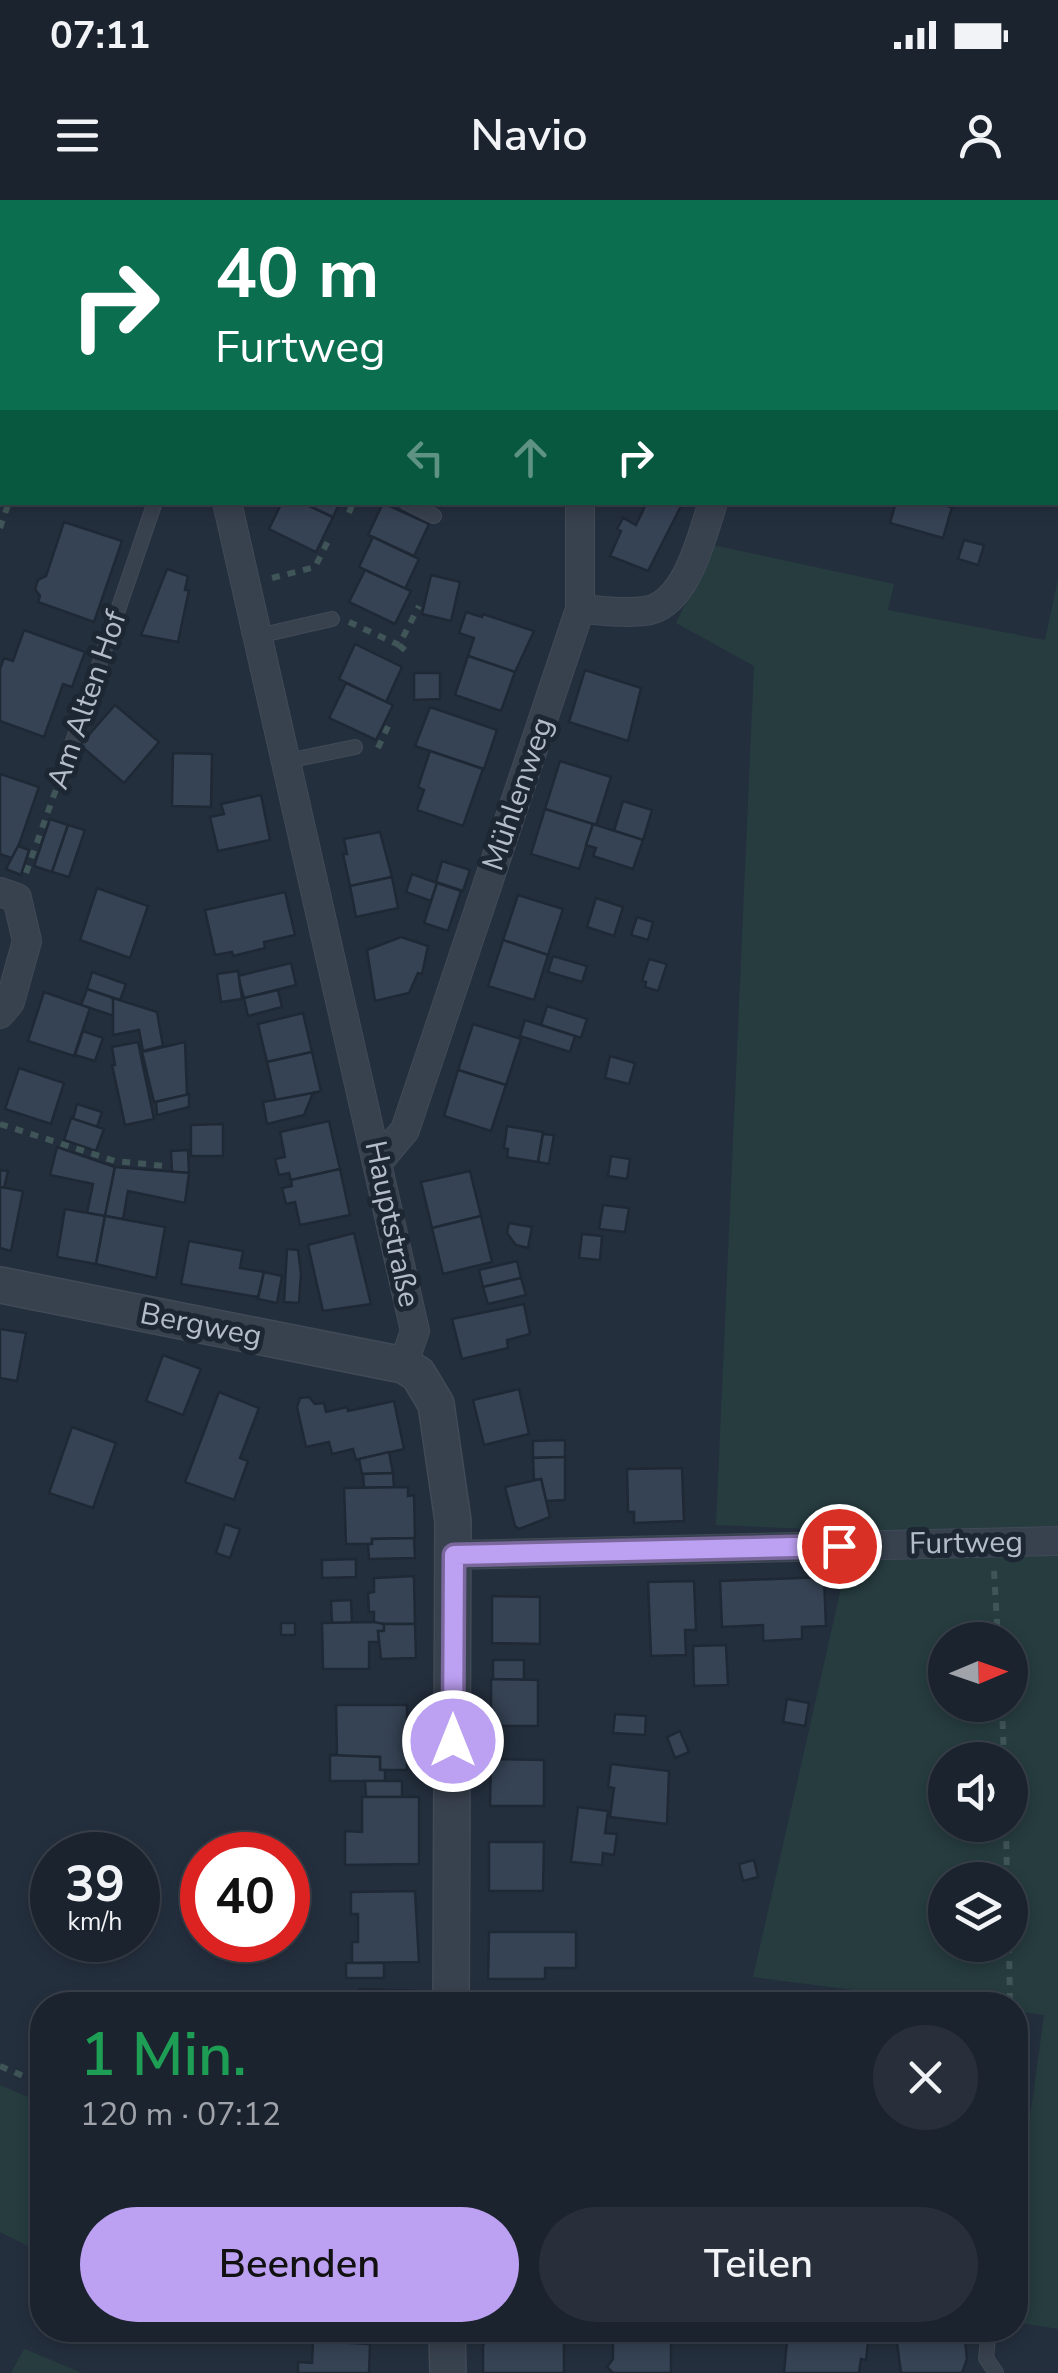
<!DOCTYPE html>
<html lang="de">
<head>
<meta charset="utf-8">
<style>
  body { margin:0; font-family:"Nunito Sans",sans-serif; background:#282f3a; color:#f1f3f6; height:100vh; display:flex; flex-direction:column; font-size:38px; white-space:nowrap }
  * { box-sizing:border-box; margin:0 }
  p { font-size:32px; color:#a0a4aa }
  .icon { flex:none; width:55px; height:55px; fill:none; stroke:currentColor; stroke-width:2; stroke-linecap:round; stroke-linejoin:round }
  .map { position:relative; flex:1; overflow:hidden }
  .drawer { position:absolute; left:30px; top:1792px; width:998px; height:350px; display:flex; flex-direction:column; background:#1b232e; border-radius:40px; box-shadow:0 5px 15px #0003,0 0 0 2px #39404a }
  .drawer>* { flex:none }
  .top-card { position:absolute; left:0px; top:0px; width:1060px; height:305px; box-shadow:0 5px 15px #0003,0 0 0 2px #39404a; background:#0b6e4f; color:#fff; overflow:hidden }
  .needle { width:65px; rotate:88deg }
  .controls { position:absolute; left:928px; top:1422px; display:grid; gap:20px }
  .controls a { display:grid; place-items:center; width:100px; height:100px; border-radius:50%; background:#1b232e; box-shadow:0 5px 15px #0003,0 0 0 2px #39404a; font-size:50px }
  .speed { position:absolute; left:30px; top:1632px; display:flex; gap:20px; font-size:50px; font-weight:700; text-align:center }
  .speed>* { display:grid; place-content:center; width:130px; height:130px; border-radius:50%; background:#1b232e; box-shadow:0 5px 15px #0003,0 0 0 2px #39404a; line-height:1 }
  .speed small { font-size:25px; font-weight:400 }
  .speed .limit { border:15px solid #d22; background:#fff; color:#111 }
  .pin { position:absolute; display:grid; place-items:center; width:85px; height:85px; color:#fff; margin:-42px; border:5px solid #fff; border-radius:50%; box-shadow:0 2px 10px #0007 }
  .me { position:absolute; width:110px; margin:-55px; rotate:0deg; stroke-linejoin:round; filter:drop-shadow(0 0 8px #0008) }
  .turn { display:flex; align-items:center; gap:35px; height:210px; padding:0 50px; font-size:45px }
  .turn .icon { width:130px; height:130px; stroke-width:2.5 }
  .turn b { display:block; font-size:70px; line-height:85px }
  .lanes { display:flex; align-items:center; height:95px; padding:0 50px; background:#0003; justify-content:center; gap:50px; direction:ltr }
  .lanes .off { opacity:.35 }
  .round { display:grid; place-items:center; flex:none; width:105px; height:105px; border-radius:52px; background:#282f3a }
  .headline { display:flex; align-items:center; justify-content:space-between; height:170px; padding:0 50px }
  h1 { font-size:60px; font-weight:600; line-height:75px; color:#1e9e55 }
  .button { display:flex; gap:20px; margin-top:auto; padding:20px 50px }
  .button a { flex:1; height:115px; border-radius:60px; background:#bca0f2; color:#111; font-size:40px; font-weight:600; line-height:115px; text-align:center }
  .button a+a { background:#282f3a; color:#f1f3f6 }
  .status { display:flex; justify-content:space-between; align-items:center; height:70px; padding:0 50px; background:#1b232e; direction:ltr }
  .status svg { height:28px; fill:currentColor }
  header { display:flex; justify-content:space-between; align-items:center; height:130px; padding:0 50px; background:#1b232e; font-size:45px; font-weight:600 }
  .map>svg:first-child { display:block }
  .green { fill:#263c3f; fill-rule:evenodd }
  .building { fill:#364354; stroke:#1f2835; stroke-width:2.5 }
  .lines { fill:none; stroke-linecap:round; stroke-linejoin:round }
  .service-casing { stroke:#414a57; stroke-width:16 }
  .minor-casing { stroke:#414a57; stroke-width:30 }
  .tertiary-casing { stroke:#414a57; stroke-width:38 }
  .path { stroke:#3f5557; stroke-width:6; stroke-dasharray:8 8; stroke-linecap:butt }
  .service { stroke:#38414e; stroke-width:14 }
  .minor { stroke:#38414e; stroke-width:28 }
  .tertiary { stroke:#38414e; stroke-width:35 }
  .route-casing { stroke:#7a689d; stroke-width:25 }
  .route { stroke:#bca0f2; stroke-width:18 }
  .labels { text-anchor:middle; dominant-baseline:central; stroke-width:10; stroke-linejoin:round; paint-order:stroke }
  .street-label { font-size:30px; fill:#b4bcc9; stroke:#1d2633 }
</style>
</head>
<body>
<div class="status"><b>07:11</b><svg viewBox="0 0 49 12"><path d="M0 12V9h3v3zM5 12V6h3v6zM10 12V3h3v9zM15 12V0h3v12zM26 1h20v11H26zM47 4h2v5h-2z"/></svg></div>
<header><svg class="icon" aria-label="menu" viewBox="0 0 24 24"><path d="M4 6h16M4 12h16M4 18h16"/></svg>Navio<svg class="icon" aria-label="person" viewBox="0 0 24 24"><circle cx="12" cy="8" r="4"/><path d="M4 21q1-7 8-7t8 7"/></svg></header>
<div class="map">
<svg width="1058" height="2173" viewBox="0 0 1058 2173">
  <rect width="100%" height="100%" fill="#242f3e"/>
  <g class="green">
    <polygon points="0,0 112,2 2,2 0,116"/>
    <path d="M 713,345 L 894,384 L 888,410 L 1045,440 L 1058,379 L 1058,2129 L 1015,2122 L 1015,2026 L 1044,1815 L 1015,1811 L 1015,1805 L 969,1805 L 753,1777 L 854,1331 L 716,1325 L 754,466 L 676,423 ZM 945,1440 L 1010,1440 L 1010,1505 L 945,1505 ZM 945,1560 L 1010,1560 L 1010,1625 L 945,1625 ZM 945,1680 L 1010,1680 L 1010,1745 L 945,1745 Z"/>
    <polygon points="0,1885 42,1903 42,2053 0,2032"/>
    <polygon points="24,2149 25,2149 82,2173 11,2173"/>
  </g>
  <g class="building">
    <rect x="191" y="0" width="78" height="2"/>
    <polygon points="371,0 456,0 371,2"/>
    <polygon points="282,302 301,302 333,317 316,352 269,329"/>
    <polygon points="301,302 340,302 333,317"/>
    <polygon points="647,302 683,302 648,371 610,356 621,331 617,329 623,318 636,325"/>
    <polygon points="896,302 948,302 947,306 952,307 943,338 890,323"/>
    <polygon points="383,303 429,324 414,356 368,335"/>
    <polygon points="64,322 122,341 94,422 38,402 40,396 35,389 38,380 46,376"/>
    <polygon points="373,337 419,359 405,389 359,367"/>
    <polygon points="964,340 984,345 978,365 958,359"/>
    <polygon points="167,369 188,376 185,390 189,390 178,442 141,435"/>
    <polygon points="365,370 411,391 395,424 349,402"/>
    <polygon points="431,375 460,382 451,421 422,414"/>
    <polygon points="466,412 482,417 483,414 534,431 515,472 468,456 474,438 459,433"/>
    <polygon points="24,430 85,452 72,487 63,484 44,537 0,521 0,469 4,458 13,461"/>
    <polygon points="355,444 402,467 386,502 339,479"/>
    <polygon points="468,456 515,472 501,511 455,495"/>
    <polygon points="585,470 641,488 628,541 569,522"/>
    <polygon points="414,473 440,473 440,499 414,500"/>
    <polygon points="346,483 393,505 376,540 329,518"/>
    <polygon points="115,505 159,542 124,583 80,545"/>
    <polygon points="430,507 497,530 484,569 415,546"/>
    <polygon points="430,551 483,569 463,626 417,610 424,590 418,587"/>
    <polygon points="173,553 212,554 211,607 172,606"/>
    <polygon points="560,561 611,577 596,625 545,609"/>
    <polygon points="0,574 39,587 14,659 0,654"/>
    <polygon points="261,595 270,640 218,651 210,617 224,614 221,604"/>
    <polygon points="623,601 652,610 643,640 614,631"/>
    <polygon points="545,609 593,624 579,669 531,654"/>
    <polygon points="50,619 68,625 52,672 34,666"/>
    <polygon points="593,624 643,640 633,669 593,656 596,648 586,645"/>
    <polygon points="68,625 85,630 69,677 52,672"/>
    <polygon points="380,632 392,677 350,686 343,654 347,654 344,639"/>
    <polygon points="18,646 29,650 21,675 6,669"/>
    <polygon points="442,661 470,670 463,691 436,682"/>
    <polygon points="412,674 437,683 431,701 406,692"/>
    <polygon points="392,677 398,708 356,717 350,686"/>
    <polygon points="437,683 461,691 448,731 424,723"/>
    <polygon points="97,688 148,706 130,758 80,740"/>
    <polygon points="285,692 295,735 264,742 265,748 233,756 232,752 215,755 205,710"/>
    <polygon points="518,695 563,709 548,755 503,740"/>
    <polygon points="596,698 623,707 614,736 587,727"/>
    <polygon points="637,717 653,722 648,740 631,735"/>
    <polygon points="401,737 428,746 422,774 418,773 409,793 375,801 367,750"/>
    <polygon points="503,740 548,755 534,800 488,786"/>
    <polygon points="553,756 587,766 582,782 548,772"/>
    <polygon points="649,759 667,764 658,791 645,787 646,782 642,781"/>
    <polygon points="291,763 296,785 244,798 238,776"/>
    <polygon points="238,771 242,799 221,802 217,774"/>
    <polygon points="92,772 126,784 120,800 87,789"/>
    <polygon points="87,789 113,798 114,816 81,805"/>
    <polygon points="278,790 282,807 248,816 244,798"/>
    <polygon points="44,792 90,808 74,856 28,841"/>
    <polygon points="113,798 157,812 163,846 143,851 139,830 113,835"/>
    <polygon points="547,806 587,819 581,838 541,825"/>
    <polygon points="303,813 312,852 267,862 258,824"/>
    <polygon points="525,820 575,836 570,852 520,836"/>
    <polygon points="473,824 521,839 506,885 458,870"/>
    <polygon points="83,831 103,838 95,861 75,855"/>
    <polygon points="138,842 154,919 125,925 112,865 115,865 112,847"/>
    <polygon points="185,842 187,895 154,902 142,852"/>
    <polygon points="312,852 321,891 276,902 267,862"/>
    <polygon points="610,856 635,863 629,884 605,878"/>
    <polygon points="19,868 64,883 51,924 5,909"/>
    <polygon points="458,870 506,885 491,931 444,916"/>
    <polygon points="313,893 304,915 267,924 263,902"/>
    <polygon points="189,894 189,907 157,915 156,902"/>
    <polygon points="77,904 102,912 97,927 73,919"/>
    <polygon points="71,918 104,929 96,951 64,940"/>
    <polygon points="329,921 340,969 291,980 289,973 279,975 275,959 285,957 280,932"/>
    <polygon points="223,924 223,956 191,956 191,925"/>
    <polygon points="507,926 543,932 538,962 507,957 508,949 504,948"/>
    <polygon points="543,934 554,935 549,964 538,962"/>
    <polygon points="57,947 115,967 105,1016 87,1013 93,984 50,975"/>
    <polygon points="188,950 189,973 172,972 171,951"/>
    <polygon points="611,956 630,959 627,979 608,976"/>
    <polygon points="115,967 189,973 185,1003 128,991 123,1019 105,1016"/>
    <polygon points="340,969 350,1015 300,1025 295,1002 286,1004 282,988 292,986 291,980"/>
    <polygon points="0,970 8,971 4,988 0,987"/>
    <polygon points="470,971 481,1016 432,1028 421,982"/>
    <polygon points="0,987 23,991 11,1051 0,1048"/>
    <polygon points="603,1005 629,1008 625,1032 599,1029"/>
    <polygon points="65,1009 105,1016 96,1064 57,1057"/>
    <polygon points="105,1016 165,1027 156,1078 96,1064"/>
    <polygon points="481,1016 492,1062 443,1074 432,1028"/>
    <polygon points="509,1023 532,1027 528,1048 516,1045 507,1033"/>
    <polygon points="354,1033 371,1104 323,1111 308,1045"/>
    <polygon points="582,1034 602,1036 600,1060 579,1058"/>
    <polygon points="189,1041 243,1051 240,1068 264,1072 258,1097 181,1084"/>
    <polygon points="287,1049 298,1050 301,1073 299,1103 284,1102"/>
    <polygon points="517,1061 521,1078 483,1087 479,1070"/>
    <polygon points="264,1072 282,1076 277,1103 258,1099"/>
    <polygon points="521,1078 526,1095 488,1104 483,1087"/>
    <polygon points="524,1104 530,1134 507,1140 508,1148 462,1159 452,1119"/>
    <polygon points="0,1129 26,1133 17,1181 0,1178"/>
    <polygon points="163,1155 201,1169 183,1215 146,1201"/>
    <polygon points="519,1189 529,1234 484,1245 473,1200"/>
    <polygon points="219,1192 259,1208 240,1258 248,1261 234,1300 185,1282"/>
    <polygon points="309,1197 315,1204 324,1203 326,1212 347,1207 348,1211 394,1201 404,1249 356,1260 353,1249 332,1254 329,1242 306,1247 297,1207 300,1198"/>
    <polygon points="72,1227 116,1243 93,1308 49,1293"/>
    <polygon points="565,1240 565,1257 533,1258 533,1241"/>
    <polygon points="389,1252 393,1273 362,1274 359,1259"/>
    <polygon points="565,1257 565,1300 546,1301 541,1279 534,1280 533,1258"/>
    <polygon points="682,1268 684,1321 634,1323 634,1312 628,1312 627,1269"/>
    <polygon points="393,1273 394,1287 364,1288 363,1274"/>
    <polygon points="541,1279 550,1317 519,1329 515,1326 505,1287"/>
    <polygon points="408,1287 408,1296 414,1295 415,1338 372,1339 372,1344 346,1344 344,1288"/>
    <polygon points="225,1324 240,1329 230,1358 216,1353"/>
    <polygon points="414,1338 415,1358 369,1359 368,1344 372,1344 372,1339"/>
    <polygon points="356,1359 356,1377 322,1378 322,1360"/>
    <polygon points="414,1376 415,1424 374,1424 374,1412 369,1412 368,1393 374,1392 374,1378"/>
    <polygon points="824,1377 826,1426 802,1427 802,1439 763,1441 763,1425 722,1427 720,1381"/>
    <polygon points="694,1381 696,1430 685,1430 686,1455 651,1456 648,1382"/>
    <polygon points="492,1396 540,1397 540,1444 492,1443"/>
    <polygon points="351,1400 352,1423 332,1423 331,1401"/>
    <polygon points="374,1422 384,1424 384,1431 378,1431 379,1442 369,1442 369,1469 323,1469 322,1423"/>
    <rect x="281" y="1423" width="14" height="12"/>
    <polygon points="384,1424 415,1424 416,1458 381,1459 378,1431 384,1431"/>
    <polygon points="726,1445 728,1485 694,1486 693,1446"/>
    <polygon points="493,1460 524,1460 524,1480 493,1479"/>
    <polygon points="491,1479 538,1480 538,1526 491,1526"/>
    <polygon points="787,1499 809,1503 805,1526 783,1522"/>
    <polygon points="336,1505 407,1505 407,1570 380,1570 380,1557 337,1557"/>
    <polygon points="615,1514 646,1516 645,1535 613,1533"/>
    <polygon points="680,1531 689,1552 675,1558 667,1537"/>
    <polygon points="330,1555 380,1557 380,1570 385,1570 385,1581 330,1581"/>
    <polygon points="491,1559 544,1560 544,1606 490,1606"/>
    <polygon points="611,1564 669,1571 667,1624 610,1617 614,1588 608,1587"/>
    <polygon points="365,1581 402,1581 402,1597 366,1597"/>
    <polygon points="362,1597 419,1597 419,1664 345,1665 345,1631 362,1632"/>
    <polygon points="578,1607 608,1611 605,1633 617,1634 614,1655 603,1653 602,1665 571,1662"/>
    <polygon points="489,1642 544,1642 543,1691 489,1691"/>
    <polygon points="754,1660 758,1677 743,1681 739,1664"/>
    <polygon points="415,1691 419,1762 352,1763 352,1742 358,1742 358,1714 351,1714 351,1692"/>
    <polygon points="489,1732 576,1732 576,1768 545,1768 545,1779 488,1779"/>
    <rect x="346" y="1763" width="38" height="15"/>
    <polygon points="359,1789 417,1791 417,1805 359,1805"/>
    <polygon points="577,1794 610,1797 609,1805 576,1805"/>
    <polygon points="333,2130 380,2130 380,2135"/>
    <polygon points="511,2130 564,2130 564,2173 483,2173 483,2145 490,2136 511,2136"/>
    <polygon points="618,2130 695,2130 695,2133 691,2140 671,2140 671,2173 613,2173 607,2167 613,2159 613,2144"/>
    <polygon points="788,2130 864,2130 863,2142 868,2142 866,2160 861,2159 859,2173 784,2173"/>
    <polygon points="901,2130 964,2130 967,2159 962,2173 901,2173 897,2143"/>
    <polygon points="313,2141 370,2144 369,2173 298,2173 298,2162 312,2163"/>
  </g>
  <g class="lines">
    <g class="service-casing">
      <g id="service">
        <polyline points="144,0 145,2"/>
        <polyline points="941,0 948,2"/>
        <polyline points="406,302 434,316"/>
        <polyline points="258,436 332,419"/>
        <polyline points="71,547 155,302"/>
        <polyline points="287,561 355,547"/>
        <polyline points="989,2130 986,2158 996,2173"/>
      </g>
    </g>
    <g class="minor-casing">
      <g id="minor">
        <polyline points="580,2 580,0"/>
        <polyline points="816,2 817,0"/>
        <polyline points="0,168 2,169"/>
        <polyline points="227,302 415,1131 403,1165"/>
        <path d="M 580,409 C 600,410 623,414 644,411 C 686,407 702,336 713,302"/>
        <polyline points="0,692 17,698 27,741 10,802 0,814"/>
        <polyline points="379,961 405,930 580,409 580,302"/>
        <polyline points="454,1355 1058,1341"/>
      </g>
    </g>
    <g class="tertiary-casing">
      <g id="tertiary">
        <polyline points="0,1085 403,1165 418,1174 436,1204 453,1321 451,1805"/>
        <polyline points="447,2130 448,2173"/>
      </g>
    </g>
    <g class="path">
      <polyline points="349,313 353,302"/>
      <polyline points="0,328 9,302"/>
      <polyline points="272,378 315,367 330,337"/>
      <polyline points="349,422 399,445 419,406"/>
      <polyline points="399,445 409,454"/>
      <polyline points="378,548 390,522"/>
      <polyline points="26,673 64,567"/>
      <polyline points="0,924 115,961 165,966"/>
      <polyline points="994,1371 998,1440"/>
      <polyline points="1002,1505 1004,1560"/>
      <polyline points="1006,1625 1007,1680"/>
      <polyline points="1009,1745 1010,1805"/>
      <polyline points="1015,1863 1015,1894"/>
      <polyline points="0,1866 42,1884"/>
    </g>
    <use href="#service" class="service"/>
    <use href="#minor" class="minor"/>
    <use href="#tertiary" class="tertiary"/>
  </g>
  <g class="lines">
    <g class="route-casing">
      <polyline id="route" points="453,1541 454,1355 839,1346"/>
    </g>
    <use href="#route" class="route"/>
  </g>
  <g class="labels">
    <g class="street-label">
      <text transform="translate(87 500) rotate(-71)">Am Alten Hof</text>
      <text transform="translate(518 594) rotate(-71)">Mühlenweg</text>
      <text transform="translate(392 1024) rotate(78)">Hauptstraße</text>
      <text transform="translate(201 1125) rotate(11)">Bergweg</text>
      <text transform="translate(966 1343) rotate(-1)">Furtweg</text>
    </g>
  </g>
</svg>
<div class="controls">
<a><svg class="needle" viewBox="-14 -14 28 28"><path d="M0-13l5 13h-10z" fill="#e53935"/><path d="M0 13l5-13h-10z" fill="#a0a4aa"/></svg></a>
<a><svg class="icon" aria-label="sound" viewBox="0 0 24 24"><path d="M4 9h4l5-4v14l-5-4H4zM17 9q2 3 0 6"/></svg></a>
<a><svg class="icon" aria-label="layers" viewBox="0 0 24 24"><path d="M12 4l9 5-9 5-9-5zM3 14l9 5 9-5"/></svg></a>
</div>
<div class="speed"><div>39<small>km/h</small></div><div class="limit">40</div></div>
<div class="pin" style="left:839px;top:1346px;background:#d93025"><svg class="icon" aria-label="arrive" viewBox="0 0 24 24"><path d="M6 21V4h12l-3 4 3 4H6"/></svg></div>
<svg class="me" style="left:453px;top:1541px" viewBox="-20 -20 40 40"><circle r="17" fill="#bca0f2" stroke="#fff" stroke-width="3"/><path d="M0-11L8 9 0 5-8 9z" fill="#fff"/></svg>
<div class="top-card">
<div class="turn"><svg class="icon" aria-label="right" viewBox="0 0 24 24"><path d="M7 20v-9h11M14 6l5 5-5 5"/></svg><div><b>40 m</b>Furtweg</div></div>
<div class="lanes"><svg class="icon off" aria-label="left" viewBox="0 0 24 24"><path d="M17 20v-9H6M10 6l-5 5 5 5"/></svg><svg class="icon off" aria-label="ahead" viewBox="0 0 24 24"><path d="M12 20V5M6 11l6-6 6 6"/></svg><svg class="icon" aria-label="right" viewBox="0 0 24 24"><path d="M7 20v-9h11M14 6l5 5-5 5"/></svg></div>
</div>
<section class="drawer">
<div class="headline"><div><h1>1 Min.</h1><p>120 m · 07:12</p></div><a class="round"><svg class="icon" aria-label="close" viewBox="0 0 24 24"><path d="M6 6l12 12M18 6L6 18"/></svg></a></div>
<div class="button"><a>Beenden</a><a>Teilen</a></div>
</section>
</div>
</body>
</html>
